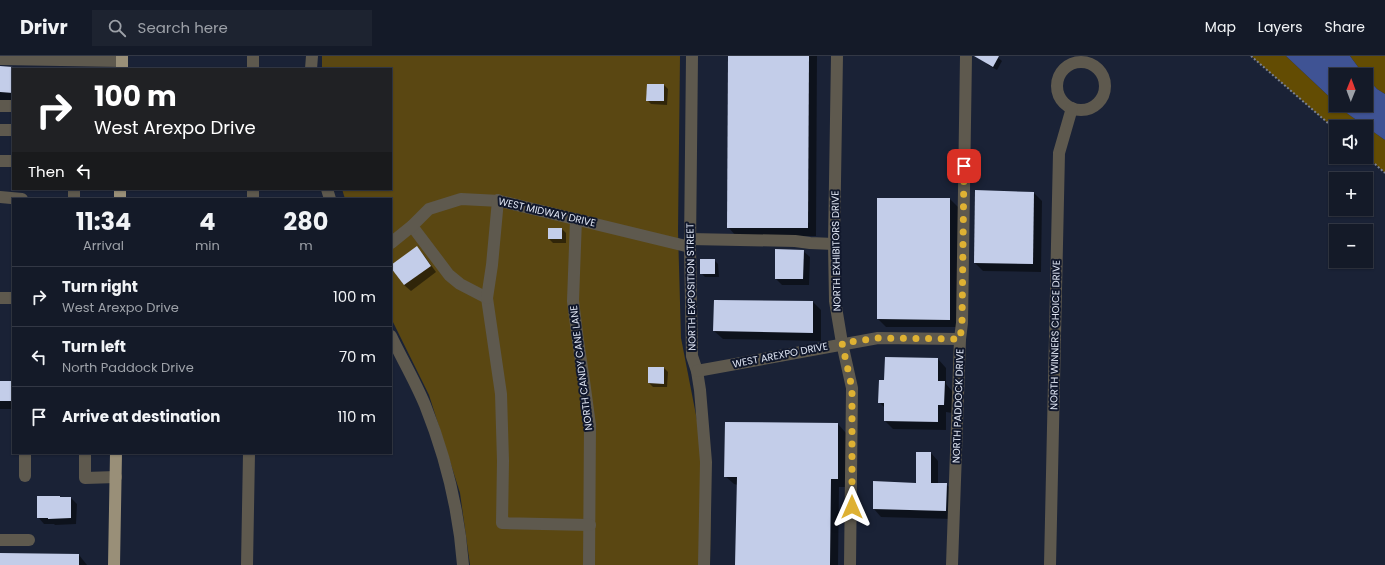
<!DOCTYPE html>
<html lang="en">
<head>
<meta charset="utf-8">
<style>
  body { margin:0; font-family:Poppins,sans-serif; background:#1d2330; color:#f1f3f6; height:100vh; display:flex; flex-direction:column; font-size:15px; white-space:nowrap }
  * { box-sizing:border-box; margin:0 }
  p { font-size:13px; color:#9da1a8 }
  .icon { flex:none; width:22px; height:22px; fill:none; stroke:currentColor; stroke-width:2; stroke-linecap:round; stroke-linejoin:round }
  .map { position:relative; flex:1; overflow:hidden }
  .details { position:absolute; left:12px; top:142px; width:380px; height:256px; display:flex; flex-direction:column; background:#141a28; border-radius:0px; box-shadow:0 1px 3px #0004,0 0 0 1px #333845 }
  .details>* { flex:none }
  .top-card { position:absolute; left:12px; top:12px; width:380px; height:122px; border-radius:0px; box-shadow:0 1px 3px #0004,0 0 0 1px #333845; background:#202124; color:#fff; overflow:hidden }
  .needle { width:26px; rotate:1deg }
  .fabs { position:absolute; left:1329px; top:12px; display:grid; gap:8px }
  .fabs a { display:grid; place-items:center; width:44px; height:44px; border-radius:0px; background:#141a28; box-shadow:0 1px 3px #0004,0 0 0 1px #333845; font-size:20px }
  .pin { position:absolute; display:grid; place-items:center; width:34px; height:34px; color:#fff; margin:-17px; border-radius:8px; box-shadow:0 2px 6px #0006 }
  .me { position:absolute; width:44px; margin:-22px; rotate:0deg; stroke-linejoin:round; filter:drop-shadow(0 0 3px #0008) }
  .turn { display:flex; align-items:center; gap:14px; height:84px; padding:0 16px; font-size:18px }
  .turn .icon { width:52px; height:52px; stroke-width:2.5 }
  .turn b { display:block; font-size:28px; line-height:34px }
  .then { display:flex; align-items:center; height:38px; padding:0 16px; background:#0003; gap:8px; font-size:15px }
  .eta { display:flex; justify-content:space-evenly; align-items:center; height:68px; text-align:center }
  .eta b { font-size:24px; font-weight:700; line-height:28px }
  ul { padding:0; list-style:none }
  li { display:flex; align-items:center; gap:12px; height:60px; padding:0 16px; border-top:1px solid #333845 }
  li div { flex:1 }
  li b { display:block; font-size:15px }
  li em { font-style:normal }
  header { display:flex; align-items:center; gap:24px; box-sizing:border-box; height:56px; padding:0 20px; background:#141a28; border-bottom:1px solid #333845 }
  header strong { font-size:19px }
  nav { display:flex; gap:22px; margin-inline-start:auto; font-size:14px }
  .search { width:280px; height:36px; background:#1d2330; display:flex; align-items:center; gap:10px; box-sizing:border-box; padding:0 14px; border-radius:0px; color:#9da1a8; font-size:15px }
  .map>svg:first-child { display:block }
  .green { fill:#5a4712 }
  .forest { fill:#634c03 }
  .water { fill:#3f5394 }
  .shadow { fill:#0007 }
  .building { fill:#c3cde9 }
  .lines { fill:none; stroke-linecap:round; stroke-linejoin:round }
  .path { stroke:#7a8192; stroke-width:2; stroke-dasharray:2 2; stroke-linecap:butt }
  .minor { stroke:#5e594e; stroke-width:12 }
  .major { stroke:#998f78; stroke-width:12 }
  .route { stroke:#deb133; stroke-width:7; stroke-dasharray:0 12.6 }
  .labels { text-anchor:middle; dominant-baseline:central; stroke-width:4; stroke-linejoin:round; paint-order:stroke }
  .street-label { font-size:10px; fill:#e0e6f4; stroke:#11182c }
</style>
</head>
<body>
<header>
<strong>Drivr</strong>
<div class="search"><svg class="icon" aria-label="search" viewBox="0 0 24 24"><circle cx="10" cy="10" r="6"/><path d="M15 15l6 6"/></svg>Search here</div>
<nav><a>Map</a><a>Layers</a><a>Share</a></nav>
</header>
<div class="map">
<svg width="1385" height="509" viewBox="0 0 1385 509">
  <rect width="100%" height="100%" fill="#1a2236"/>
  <polygon class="green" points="322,0 680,0 678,175 681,282 711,436 710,509 470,509 460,437 429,339 391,262 391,143 345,143 342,133 391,133 391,13 322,13"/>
  <g class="forest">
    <polygon points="1251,0 1286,0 1336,47 1336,49 1338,49 1348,58 1385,84 1385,117 1366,100 1366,71 1336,71 1336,74"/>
    <polygon points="1350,0 1385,0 1385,38 1377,33 1366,21 1366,19 1364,19"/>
  </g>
  <g class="water">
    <polygon points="1286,0 1350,0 1364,19 1336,19 1336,47"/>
    <polygon points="1366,21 1377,33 1385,38 1385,84 1348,58 1338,49 1366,49"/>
  </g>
  <g class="shadow">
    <polygon points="729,0 817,0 816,180 736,180 728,171"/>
    <polygon points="986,0 996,0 1002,5 997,14 988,9 984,5"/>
    <polygon points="0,12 66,13 67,13 13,13 13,44 0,44"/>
    <polygon points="664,29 668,33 667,49 651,48 647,44"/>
    <polygon points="1034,137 1042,145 1041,216 983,215 975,207"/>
    <polygon points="950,143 958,151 958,271 886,271 878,263"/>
    <polygon points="562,173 566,177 566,187 553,187 549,183"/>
    <polygon points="417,192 423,198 436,216 411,235 404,229"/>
    <polygon points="803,195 810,201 809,229 782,229 776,223"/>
    <polygon points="714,204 718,208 719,221 705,221 701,217"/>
    <polygon points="715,245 813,246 821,254 821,285 723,283 714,275"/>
    <polygon points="938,303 946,312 946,328 952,335 952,357 946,356 946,374 893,373 885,365 885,352 880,347 885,325"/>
    <polygon points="664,312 668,316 667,331 653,331 649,327"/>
    <rect x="0" y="326" width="13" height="27"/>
    <polygon points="726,367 838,368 846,377 845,431 839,431 838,509 736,509 738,429 734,428 725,420"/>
    <polygon points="931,397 938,405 938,428 946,428 954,436 953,463 881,461 874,453 874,426 917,428"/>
    <polygon points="38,441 60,441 71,442 77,448 76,468 55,469 54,468 44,468 38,461"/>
    <polygon points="0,498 79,499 87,509 0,509"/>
  </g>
  <g class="building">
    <polygon points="728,0 809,0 808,172 727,172"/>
    <polygon points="974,0 999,0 993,11"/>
    <polygon points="0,10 13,11 13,37 0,36"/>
    <polygon points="647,28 664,28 664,45 646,45"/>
    <polygon points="975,134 1034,136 1033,208 974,207"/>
    <polygon points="877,142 950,142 950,264 877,263"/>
    <rect x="548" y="172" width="14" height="11"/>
    <polygon points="417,190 431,210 404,229 391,212 391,209"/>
    <polygon points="775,193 804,194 803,223 775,223"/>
    <rect x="700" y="203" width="15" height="15"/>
    <polygon points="714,244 813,245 813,277 713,275"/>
    <polygon points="885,301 938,302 938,325 945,325 944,349 938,349 938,366 884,365 884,347 878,347 879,324 884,324"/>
    <polygon points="648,311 664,311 664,328 648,327"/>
    <rect x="0" y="325" width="13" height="20"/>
    <polygon points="725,366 838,367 838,423 831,423 830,509 735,509 737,421 724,421"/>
    <polygon points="916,396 931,396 931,427 947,427 946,455 873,453 873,425 916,427"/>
    <polygon points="37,440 60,440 60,441 71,441 71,462 48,463 48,462 37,462"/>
    <polygon points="0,497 79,498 79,509 0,509"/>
  </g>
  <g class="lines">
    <g class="path">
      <polyline points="1251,0 1336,74"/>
      <polyline points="1366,100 1385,117"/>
    </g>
    <g class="minor">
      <polyline points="692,0 690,191 692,300 697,315 700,334 706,406 704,509"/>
      <polyline points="837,0 834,188 835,245 842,287 852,332 850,509"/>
      <polyline points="0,3 122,5"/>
      <circle cx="1081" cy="30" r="24"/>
      <polyline points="253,13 253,0"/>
      <polyline points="311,13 312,0"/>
      <polyline points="0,50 13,50"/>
      <polyline points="0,74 13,74"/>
      <polyline points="0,105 13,105"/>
      <polyline points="327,133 330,143"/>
      <polyline points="0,141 22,143"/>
      <polyline points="74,143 74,133"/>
      <polyline points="253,143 253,133"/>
      <polyline points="576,163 573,245 578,285 584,325 590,369 589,509"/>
      <polyline points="412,170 449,219 460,228 487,242 501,338 503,405 502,467 590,469"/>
      <polyline points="690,183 795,185 810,187 834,188"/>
      <polyline points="391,187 412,170 429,153 461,143 500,145 690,191"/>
      <polyline points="0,242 13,242"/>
      <polyline points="487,242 492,209 498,144"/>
      <path d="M 391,280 C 402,303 415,325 425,349 C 445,399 459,455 463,509"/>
      <polyline points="697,315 878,282 960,283"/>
      <polyline points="85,397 85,422 116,421"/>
      <polyline points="25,420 25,397"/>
      <polyline points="0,484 29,484"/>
      <polyline points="247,509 249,397"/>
      <polyline points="952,509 960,283 962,267 966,0"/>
      <polyline points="1050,509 1059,97 1072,52"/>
    </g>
    <g class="major">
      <polyline points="122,13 122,0"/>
      <polyline points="120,143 120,133"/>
      <polyline points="114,509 116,397"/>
    </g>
  </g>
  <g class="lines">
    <polyline class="route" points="852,451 852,332 842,287 878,282 960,283 962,268 964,110"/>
  </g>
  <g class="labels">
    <g class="street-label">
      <text transform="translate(547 156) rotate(13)">WEST MIDWAY DRIVE</text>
      <text transform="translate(836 195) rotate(-91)">NORTH EXHIBITORS DRIVE</text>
      <text transform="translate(691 231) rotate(-91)">NORTH EXPOSITION STREET</text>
      <text transform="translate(1055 279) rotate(-89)">NORTH WINNERS CHOICE DRIVE</text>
      <text transform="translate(780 299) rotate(-11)">WEST AREXPO DRIVE</text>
      <text transform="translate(581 312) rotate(-97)">NORTH CANDY CANE LANE</text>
      <text transform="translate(958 350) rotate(-88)">NORTH PADDOCK DRIVE</text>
    </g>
  </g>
</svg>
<div class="fabs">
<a><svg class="needle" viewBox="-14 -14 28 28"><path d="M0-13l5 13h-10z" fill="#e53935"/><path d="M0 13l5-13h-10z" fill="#9da1a8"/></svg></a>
<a><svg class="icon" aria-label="sound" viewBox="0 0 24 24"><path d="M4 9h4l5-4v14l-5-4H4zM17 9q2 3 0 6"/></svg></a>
<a>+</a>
<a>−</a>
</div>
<div class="pin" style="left:964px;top:110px;background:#d93025"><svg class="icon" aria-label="arrive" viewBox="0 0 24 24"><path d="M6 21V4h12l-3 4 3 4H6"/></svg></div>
<svg class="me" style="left:852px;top:451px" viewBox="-20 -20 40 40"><path d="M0-17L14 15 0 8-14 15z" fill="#deb133" stroke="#fff" stroke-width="4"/></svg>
<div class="top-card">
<div class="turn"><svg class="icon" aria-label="right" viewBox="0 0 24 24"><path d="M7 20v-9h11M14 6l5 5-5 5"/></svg><div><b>100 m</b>West Arexpo Drive</div></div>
<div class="then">Then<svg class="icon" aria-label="left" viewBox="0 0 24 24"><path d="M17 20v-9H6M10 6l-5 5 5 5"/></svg></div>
</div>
<section class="details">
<div class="eta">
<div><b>11:34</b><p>Arrival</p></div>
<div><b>4</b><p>min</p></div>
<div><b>280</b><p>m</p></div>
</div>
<ul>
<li><svg class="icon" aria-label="right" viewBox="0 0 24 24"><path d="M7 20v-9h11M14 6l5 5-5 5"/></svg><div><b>Turn right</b><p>West Arexpo Drive</p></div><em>100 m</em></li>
<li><svg class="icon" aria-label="left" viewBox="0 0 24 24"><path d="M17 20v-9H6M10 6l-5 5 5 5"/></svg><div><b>Turn left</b><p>North Paddock Drive</p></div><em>70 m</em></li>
<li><svg class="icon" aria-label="arrive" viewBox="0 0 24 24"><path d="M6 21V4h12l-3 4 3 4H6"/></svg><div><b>Arrive at destination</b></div><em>110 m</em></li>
</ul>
</section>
</div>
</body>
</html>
